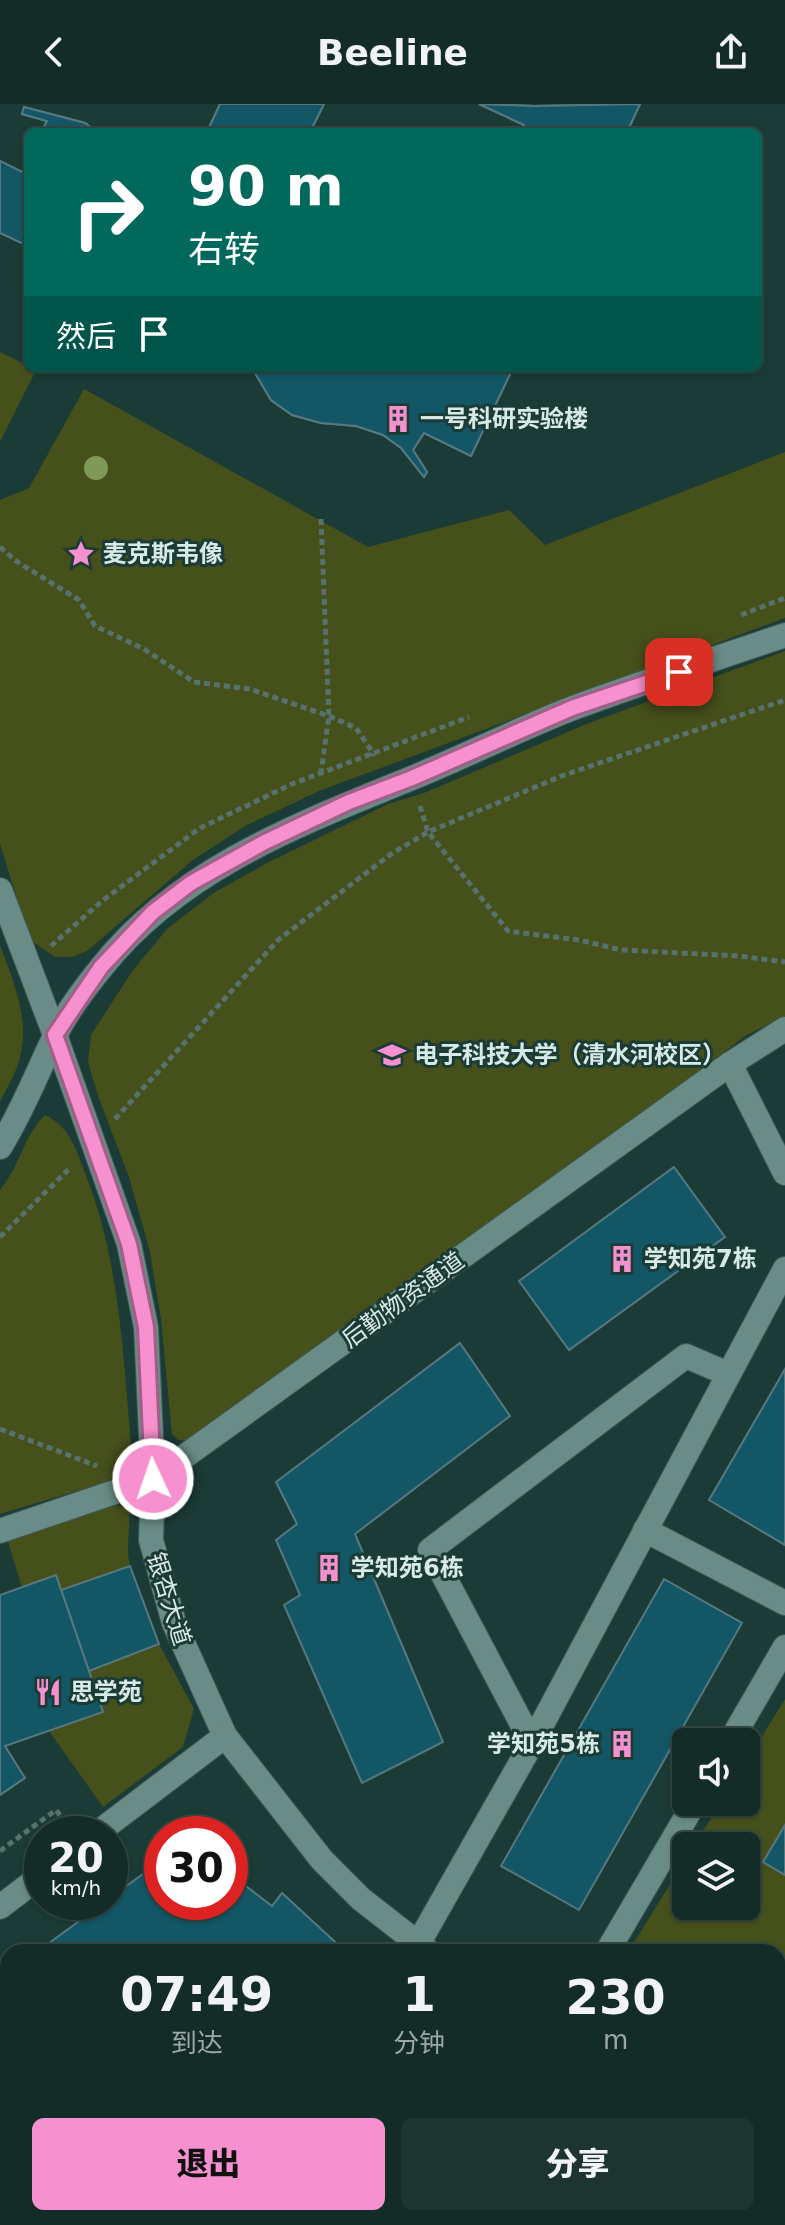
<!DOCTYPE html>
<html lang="zh">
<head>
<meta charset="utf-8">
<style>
  body { margin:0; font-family:"DejaVu Sans","Noto Sans SC",sans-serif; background:#1d3430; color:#f1f3f6; height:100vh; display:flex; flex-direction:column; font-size:30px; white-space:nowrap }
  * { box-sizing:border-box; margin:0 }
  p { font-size:26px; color:#9da7a8 }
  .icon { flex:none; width:44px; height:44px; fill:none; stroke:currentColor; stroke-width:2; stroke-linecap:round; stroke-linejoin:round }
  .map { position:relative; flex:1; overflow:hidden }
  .sheet { position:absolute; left:0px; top:1840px; width:786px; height:282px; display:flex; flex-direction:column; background:#142c28; border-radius:24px 24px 0 0; box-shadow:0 2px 6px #0004,0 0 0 2px #334845 }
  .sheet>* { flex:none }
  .top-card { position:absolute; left:24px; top:24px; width:738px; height:244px; border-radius:12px; box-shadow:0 2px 6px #0004,0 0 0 2px #334845; background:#00695c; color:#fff; overflow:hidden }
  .controls { position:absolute; left:672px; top:1624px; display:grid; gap:16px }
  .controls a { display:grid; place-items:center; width:88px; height:88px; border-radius:12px; background:#142c28; box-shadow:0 2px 6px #0004,0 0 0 2px #334845; font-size:40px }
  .speed { position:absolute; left:24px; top:1712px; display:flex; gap:16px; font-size:40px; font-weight:700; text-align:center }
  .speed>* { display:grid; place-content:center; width:104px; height:104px; border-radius:50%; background:#142c28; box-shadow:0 2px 6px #0004,0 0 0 2px #334845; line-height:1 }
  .speed small { font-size:20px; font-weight:400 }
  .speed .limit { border:12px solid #d22; background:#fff; color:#111 }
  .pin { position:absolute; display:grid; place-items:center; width:68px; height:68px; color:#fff; margin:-34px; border-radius:16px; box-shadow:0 4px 12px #0006 }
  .me { position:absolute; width:88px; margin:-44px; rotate:357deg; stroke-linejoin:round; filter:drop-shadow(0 0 6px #0008) }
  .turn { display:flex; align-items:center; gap:28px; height:168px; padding:0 32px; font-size:36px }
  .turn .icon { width:104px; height:104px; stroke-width:2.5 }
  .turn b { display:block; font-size:56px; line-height:68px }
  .then { display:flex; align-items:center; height:76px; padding:0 32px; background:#0003; gap:16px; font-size:30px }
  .eta { display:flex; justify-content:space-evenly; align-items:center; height:136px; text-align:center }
  .eta b { font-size:48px; font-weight:800; line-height:56px }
  .cta { display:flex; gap:16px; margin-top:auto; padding:16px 32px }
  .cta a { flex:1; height:92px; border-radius:12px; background:#f790ce; color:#111; font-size:32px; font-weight:800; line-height:92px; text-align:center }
  .cta a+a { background:#1d3430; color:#f1f3f6 }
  header { display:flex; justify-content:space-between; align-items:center; height:104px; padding:0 32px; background:#142c28; font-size:36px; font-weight:800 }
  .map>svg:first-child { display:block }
  .green { fill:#46501b }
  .building { fill:#135766; stroke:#587881; stroke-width:2 }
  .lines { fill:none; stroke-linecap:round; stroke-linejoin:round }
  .minor-casing { stroke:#3d5a56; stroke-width:26 }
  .path { stroke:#57726e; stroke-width:5; stroke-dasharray:6 4; stroke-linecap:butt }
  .minor { stroke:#6a8c86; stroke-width:24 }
  .tree { fill:#7f9a58 }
  .route-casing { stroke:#a15e86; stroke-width:20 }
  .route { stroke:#f790ce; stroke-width:14 }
  .labels { text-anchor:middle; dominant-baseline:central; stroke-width:6; stroke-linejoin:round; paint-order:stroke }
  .poi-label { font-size:24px; font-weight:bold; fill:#d8eae6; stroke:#1b3b36; text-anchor:start }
  .street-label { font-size:24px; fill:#d8eae6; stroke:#1b3b36 }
</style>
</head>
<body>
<header><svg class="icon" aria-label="back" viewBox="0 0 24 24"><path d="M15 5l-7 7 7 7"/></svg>Beeline<svg class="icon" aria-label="share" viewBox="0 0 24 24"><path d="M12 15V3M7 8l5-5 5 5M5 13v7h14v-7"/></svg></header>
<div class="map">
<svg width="785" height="2121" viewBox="0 0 785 2121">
  <rect width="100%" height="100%" fill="#1b3b36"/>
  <g class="green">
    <polygon points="0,248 36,266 0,338"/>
    <polygon points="84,285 368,443 509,406 545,441 785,348 785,514 319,687 245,722 193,756 87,847 72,853 55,853 30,836 0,740 0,396 29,384"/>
    <polygon points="785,547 785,912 745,932 665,994 189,1337 178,1336 172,1330 161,1215 150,1148 129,1073 98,992 88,958 91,931 133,866 168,824 215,788 267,759 388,700 424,689 589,619"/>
    <path d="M 0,841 C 14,880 31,916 19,957 C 15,971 6,985 0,998 Z"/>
    <path d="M 45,1011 C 70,1023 76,1045 85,1069 C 121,1159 123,1256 132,1351 L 121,1370 L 104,1379 L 0,1410 L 0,1086 C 19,1064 24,1031 45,1011 Z"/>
    <path d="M 104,1398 L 129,1404 C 131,1425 125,1442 130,1462 L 61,1486 L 56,1471 L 22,1484 L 7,1434 Z"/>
    <polygon points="159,1540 194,1605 183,1643 103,1703 49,1627 103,1608 89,1567"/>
    <polygon points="785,1595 785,1720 763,1757 785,1771 785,1870 778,1870 778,1848 628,1848 686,1755 686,1802 746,1802 746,1742 694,1742 721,1698 746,1698 746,1658"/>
    <polygon points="8,2080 8,2114 232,2114 228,2121 0,2121 0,2086"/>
  </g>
  <g class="building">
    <polygon points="220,0 324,0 310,28 207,28"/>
    <polygon points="220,0 324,0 310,28 207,28"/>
    <polygon points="479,0 534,2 640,0 627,28 521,28 524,21"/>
    <polygon points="479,0 534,2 640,0 627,28 521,28 524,21"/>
    <polygon points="24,3 85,19 97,28 41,28 47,17 22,10"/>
    <polygon points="24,3 85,19 97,28 41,28 47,17 22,10"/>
    <polygon points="28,56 28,142 0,129 0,57 22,68"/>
    <polygon points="28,56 28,142 0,129 0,57 22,68"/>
    <polygon points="252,264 513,264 471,352 424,329 413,346 427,368 424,373 401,344 383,331 356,322 321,319 292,311 271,296"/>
    <polygon points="252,264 513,264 471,352 424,329 413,346 427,368 424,373 401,344 383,331 356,322 321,319 292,311 271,296"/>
    <polygon points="674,1063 725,1133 569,1246 519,1177"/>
    <polygon points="460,1239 510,1312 355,1430 443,1638 362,1679 284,1501 300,1491 276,1436 297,1420 276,1378"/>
    <polygon points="785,1265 785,1441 709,1396"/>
    <polygon points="130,1462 159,1540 89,1567 61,1486"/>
    <polygon points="56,1471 103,1608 5,1642 25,1674 0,1691 0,1491"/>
    <polygon points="664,1475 742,1519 579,1806 501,1762"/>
    <polygon points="785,1721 785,1771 763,1758"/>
    <polygon points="162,1756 162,1798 230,1798 230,1770 272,1802 282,1789 346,1848 203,1848 196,1842 188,1848 37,1848 105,1798 110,1798 110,1794"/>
    <polygon points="8,1869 8,1976 0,1982 0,1875"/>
    <polygon points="785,1961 785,2052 778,2053 778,1962"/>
    <polygon points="304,2114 407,2114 403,2121 300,2121"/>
    <polygon points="571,2114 674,2114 670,2121 567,2121"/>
  </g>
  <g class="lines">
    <g class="minor-casing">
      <g id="minor">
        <polyline points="0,786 55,931 129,1140 146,1223 153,1375 151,1436 174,1519 225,1632 322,1756 361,1795 429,1848"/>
        <polyline points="730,960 785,1069"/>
        <path d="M 0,1043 C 22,1008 36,971 54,934 C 65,910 84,885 101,864 C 179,765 299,720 412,674 C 466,652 519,625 573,604 C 643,578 715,555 785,531"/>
        <polyline points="645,1426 785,1499"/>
        <polyline points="0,1427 153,1375 730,960 785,925"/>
        <polyline points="730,1638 785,1543"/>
        <polyline points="532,1639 430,1446 686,1252 728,1270"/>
        <polyline points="96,1730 225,1632"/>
        <polyline points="0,1803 42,1771"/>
        <polyline points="418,1840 532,1639 785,1165"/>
        <polyline points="607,1848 695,1698"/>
        <polyline points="778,1894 785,1894"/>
        <polyline points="0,2069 8,2064"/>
        <polyline points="249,2121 253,2114"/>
        <polyline points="452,2121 456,2114"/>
        <polyline points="744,2121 747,2115 785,2115"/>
      </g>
    </g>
    <g class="path">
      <polyline points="321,415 329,612 321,669"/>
      <polyline points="0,443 16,457 79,496 95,522 144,545 194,578 250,585 329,612 356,624 373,649 372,652"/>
      <polyline points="741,511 785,494"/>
      <polyline points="420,702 428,728 508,827 579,836 621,846 739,852 785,858"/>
      <polyline points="51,842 102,797 200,724 292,680 469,613"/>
      <polyline points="115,1015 278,836 391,750 428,728 564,671 785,596"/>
      <polyline points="0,1133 71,1063"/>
      <polyline points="0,1325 97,1362"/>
      <polyline points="0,1747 56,1706 69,1723"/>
    </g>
    <use href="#minor" class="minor"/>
  </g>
  <circle class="tree" cx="96" cy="364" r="12"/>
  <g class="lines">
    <g class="route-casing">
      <polyline id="route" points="153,1375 146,1223 129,1140 55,931 101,863 153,808 191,779 265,738 349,698 412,674 572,604 679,568"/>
    </g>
    <use href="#route" class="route"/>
  </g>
  <defs>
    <g id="building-bare" transform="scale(2.16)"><path d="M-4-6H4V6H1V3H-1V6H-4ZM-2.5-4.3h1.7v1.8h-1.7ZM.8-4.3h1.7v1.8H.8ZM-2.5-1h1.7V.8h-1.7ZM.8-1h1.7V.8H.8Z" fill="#f790ce" stroke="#1b3b36" stroke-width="2.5" paint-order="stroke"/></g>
    <g id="sight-bare" transform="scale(2.16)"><path d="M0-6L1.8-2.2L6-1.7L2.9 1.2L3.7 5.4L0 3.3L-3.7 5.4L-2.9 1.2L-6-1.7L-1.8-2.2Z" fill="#f790ce" stroke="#1b3b36" stroke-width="2.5" paint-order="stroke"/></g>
    <g id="university-bare" transform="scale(2.16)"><path d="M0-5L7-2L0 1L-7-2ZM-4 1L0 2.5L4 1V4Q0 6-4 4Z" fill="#f790ce" stroke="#1b3b36" stroke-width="2.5" paint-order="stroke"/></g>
    <g id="restaurant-bare" transform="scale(2.16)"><path d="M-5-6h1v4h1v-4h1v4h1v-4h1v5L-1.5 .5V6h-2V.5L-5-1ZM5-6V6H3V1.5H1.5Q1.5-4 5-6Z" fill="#f790ce" stroke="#1b3b36" stroke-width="2.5" paint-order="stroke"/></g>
  </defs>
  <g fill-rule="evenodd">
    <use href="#building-bare" x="398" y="315"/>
    <use href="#sight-bare" x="81" y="450"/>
    <use href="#university-bare" x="392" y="951"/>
    <use href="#building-bare" x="622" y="1155"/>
    <use href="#building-bare" x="329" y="1464"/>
    <use href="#restaurant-bare" x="48" y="1588"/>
    <use href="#building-bare" x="622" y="1640"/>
  </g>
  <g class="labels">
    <g class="poi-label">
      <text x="420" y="315">一号科研实验楼</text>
      <text x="103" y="450">麦克斯韦像</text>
      <text x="414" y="951">电子科技大学（清水河校区）</text>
      <text x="644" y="1155">学知苑7栋</text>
      <text x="351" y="1464">学知苑6栋</text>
      <text x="70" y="1588">思学苑</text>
      <text x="600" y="1640" text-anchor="end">学知苑5栋</text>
    </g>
    <g class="street-label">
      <text transform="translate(403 1196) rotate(-36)">后勤物资通道</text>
      <text transform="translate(169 1495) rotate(73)">银杏大道</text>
    </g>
  </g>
</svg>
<div class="controls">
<a><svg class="icon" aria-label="sound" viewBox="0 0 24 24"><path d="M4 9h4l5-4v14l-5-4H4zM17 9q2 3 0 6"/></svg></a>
<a><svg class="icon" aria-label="layers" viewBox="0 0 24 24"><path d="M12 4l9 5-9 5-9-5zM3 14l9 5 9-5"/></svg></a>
</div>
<div class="speed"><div>20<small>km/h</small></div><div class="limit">30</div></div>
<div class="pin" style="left:679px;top:568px;background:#d93025"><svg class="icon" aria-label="arrive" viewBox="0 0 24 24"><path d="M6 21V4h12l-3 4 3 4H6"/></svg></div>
<svg class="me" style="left:153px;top:1375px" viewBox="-20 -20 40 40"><circle r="17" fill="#f790ce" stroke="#fff" stroke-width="3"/><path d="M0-11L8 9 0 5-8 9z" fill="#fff"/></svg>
<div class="top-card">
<div class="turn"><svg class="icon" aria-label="right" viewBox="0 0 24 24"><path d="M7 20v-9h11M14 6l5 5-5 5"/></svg><div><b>90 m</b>右转</div></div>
<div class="then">然后<svg class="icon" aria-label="arrive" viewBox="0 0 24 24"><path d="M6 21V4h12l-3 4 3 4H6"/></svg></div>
</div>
<section class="sheet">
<div class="eta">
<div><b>07:49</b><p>到达</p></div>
<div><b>1</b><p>分钟</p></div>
<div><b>230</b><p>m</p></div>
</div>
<div class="cta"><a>退出</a><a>分享</a></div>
</section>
</div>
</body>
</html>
